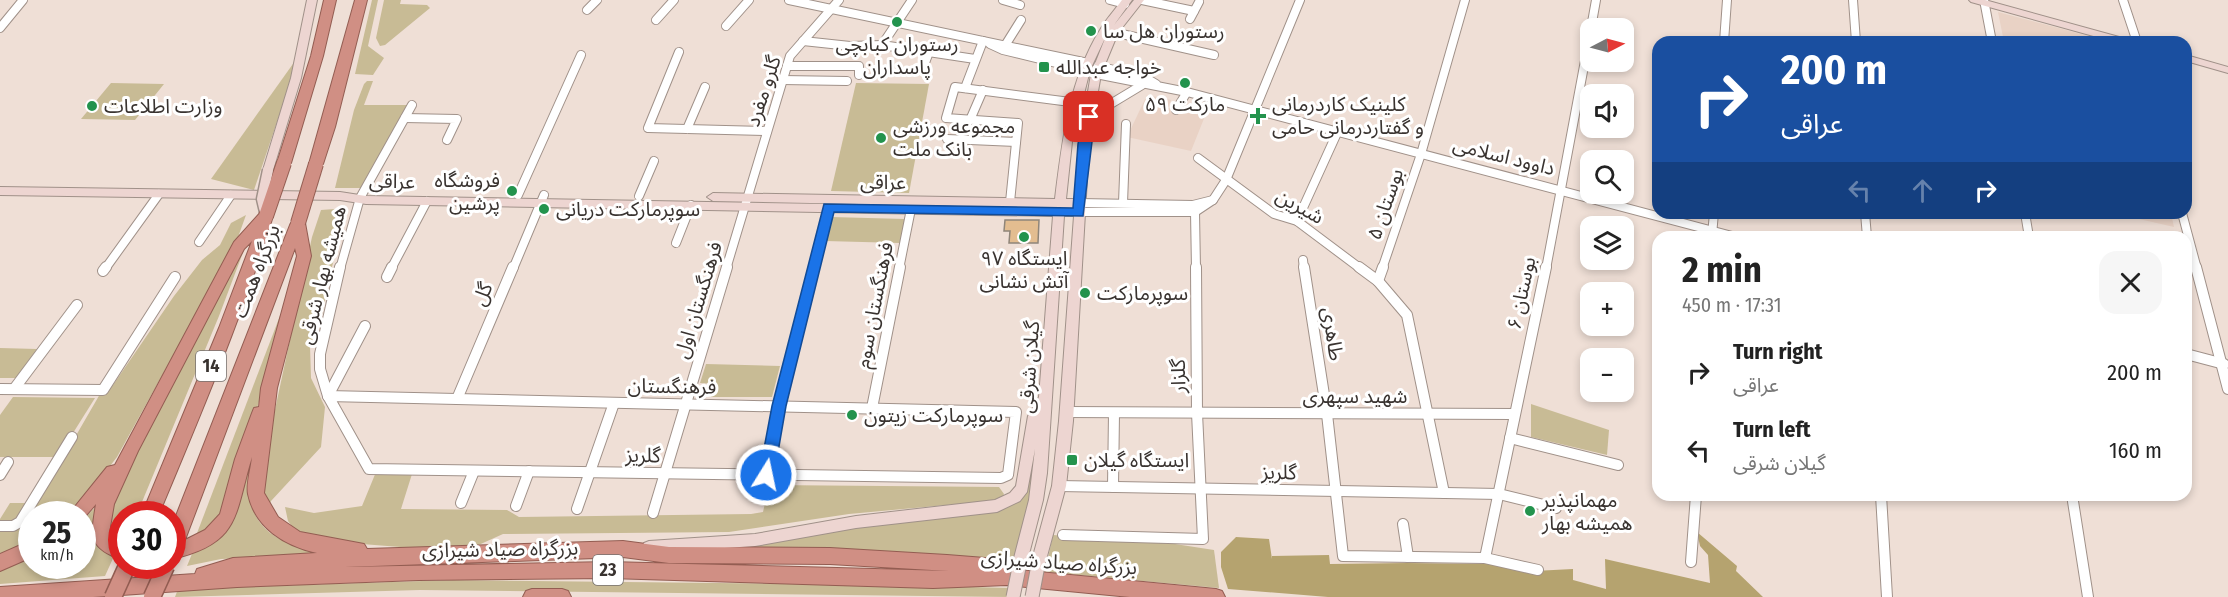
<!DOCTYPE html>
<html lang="en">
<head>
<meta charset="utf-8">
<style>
  body { margin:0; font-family:"Fira Sans Condensed","Noto Sans Arabic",sans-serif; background:#f6f6f6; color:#222; height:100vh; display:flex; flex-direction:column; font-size:22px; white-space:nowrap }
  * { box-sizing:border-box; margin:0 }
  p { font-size:20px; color:#767676 }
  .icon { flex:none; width:33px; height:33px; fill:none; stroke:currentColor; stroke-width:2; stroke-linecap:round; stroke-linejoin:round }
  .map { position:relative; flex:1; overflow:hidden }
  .sheet { position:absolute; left:1652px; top:231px; width:540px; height:270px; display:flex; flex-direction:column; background:#fff; border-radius:18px; box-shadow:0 3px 9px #0003 }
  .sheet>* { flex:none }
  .banner { position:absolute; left:1652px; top:36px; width:540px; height:183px; border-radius:18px; box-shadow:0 3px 9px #0003; background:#1a4fa0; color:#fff; overflow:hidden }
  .needle { width:39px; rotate:84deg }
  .controls { position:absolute; left:1580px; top:18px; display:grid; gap:12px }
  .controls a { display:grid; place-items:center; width:54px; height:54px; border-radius:12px; background:#fff; box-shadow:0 3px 9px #0003; font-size:30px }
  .speed { position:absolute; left:18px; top:501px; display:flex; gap:12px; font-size:30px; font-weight:700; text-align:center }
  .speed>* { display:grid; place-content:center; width:78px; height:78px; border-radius:50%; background:#fff; box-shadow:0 3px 9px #0003; line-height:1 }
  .speed small { font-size:15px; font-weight:400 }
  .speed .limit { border:9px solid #d22; background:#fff; color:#111 }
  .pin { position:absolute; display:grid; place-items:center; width:51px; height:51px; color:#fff; margin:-26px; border-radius:12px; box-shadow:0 3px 9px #0006 }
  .me { position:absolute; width:66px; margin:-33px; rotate:10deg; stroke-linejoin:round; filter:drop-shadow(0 0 4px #0008) }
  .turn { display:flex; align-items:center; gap:21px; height:126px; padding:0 30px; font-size:27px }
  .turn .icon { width:78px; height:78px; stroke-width:2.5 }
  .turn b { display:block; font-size:42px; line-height:51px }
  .lanes { display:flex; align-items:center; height:57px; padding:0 30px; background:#0003; justify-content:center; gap:30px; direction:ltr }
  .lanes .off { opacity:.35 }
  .round { display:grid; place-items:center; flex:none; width:63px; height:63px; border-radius:18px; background:#f6f6f6 }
  .overview { display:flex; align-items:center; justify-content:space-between; height:102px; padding:0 30px }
  h1 { font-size:36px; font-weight:700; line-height:45px }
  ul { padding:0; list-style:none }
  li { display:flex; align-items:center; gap:18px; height:78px; padding:0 30px }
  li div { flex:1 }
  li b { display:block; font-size:22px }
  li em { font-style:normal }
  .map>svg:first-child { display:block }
  .built { fill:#e9d2c5 }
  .green { fill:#c8bb95 }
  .forest { fill:#b5a36f }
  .building { fill:#e3bd90; stroke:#8f8579; stroke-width:1.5 }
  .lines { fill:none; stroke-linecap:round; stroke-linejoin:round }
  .minor-far1-casing { stroke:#a09189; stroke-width:10 }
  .minor-casing { stroke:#a09189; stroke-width:12 }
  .secondary-casing { stroke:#a09189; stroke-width:2 }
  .trunk-casing { stroke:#935d52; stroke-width:2 }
  .minor-far1 { stroke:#fff; stroke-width:8 }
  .minor { stroke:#fff; stroke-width:10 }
  .secondary { fill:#edd5d1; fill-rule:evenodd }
  .trunk { fill:#d08f84; fill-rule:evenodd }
  .secondary-bridge-far1-casing { stroke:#a09189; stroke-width:13; stroke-linecap:butt }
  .secondary-bridge-casing { stroke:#a09189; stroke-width:15; stroke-linecap:butt }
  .trunk-bridge-far1-casing { stroke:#935d52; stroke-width:16; stroke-linecap:butt }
  .trunk-bridge-casing { stroke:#935d52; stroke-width:19; stroke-linecap:butt }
  .secondary-bridge-far1 { stroke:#edd5d1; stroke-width:10 }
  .secondary-bridge { stroke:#edd5d1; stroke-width:13 }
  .trunk-bridge-far1 { stroke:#d08f84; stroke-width:14 }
  .trunk-bridge { stroke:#d08f84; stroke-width:16 }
  .route { fill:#1a73e8; stroke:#114b97; stroke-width:1.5 }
  .poi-dot { fill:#23934d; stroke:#fff; stroke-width:2 }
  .labels { text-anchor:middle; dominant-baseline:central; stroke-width:6; stroke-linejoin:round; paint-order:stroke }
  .shield { fill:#fff; stroke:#74706e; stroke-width:1.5 }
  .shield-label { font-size:18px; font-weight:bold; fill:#393330 }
  .poi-label { font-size:20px; fill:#393330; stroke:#fff; text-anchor:start }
  .street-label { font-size:20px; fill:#393330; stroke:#fff }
</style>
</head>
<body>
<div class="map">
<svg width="2228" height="597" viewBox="0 0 2228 597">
  <rect width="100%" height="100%" fill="#efdfd6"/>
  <g class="built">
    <polygon points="1998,12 2028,20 2112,42 2004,42"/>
    <polygon points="1147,95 1171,100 1168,108 1205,116 1191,151 1127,137"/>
    <polygon points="2113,213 2171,213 2174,227"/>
  </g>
  <g class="green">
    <polygon points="372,0 378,0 368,46 384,58 373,75 355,74"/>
    <polygon points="384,0 401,0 400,4 427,5 430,8 385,45 380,46 376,38"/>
    <polygon points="300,54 254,190 211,179"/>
    <polygon points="367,81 373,81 364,105 408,105 363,188 335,188 354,110 364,84"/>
    <polygon points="111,83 164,84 135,120 81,119"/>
    <polygon points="856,83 929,84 909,193 831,191"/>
    <polygon points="348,208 330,274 323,311 310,346 311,378 325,407 321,447 271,501 267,510 263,501 267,447 312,237 321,210"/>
    <polygon points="246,215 237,240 117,457 99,480 67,514 32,514 31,540 0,557 0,519 10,503 37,503 100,394 113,385 174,296 202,260 220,245 231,223"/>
    <polygon points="831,217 905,219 900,243 825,241"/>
    <polygon points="247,242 219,316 137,514 122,514 121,547 110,541 105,513"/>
    <polygon points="281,313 263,388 227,512 194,541"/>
    <polygon points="0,348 37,349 16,378 0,378"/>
    <polygon points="706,364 780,366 772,397 711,397 714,384 700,383"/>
    <polygon points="13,397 95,398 58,457 0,457 0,415"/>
    <path d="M 264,404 L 248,488 C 254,547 302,547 350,554 L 221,559 L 187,566 L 194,549 L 213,540 Z"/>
    <polygon points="1531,404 1609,430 1607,455 1531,437"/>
    <polygon points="1038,415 1033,486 1017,566 711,548 1017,499"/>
    <polygon points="376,472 412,474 401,509 507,510 519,517 751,514 763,512 769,485 999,487 1004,494 1001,500 849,514 729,532 503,534 474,547 413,548 349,543 297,533 288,521 285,507 314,513 362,506"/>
    <polygon points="100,502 100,512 115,554 105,576 0,584 0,567 31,553 32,566 82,566 83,520"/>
    <polygon points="1053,535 1175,544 1214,550 1219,588 1045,572"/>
    <polygon points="453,580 888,585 1012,588 1010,597 420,590 175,597 178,589"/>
  </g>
  <polygon class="forest" points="1697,532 1737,566 1736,571 1763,597 1328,597 1228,589 1221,567 1221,552 1236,537 1269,539 1272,559 1272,556 1329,555 1330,564 1407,563 1490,564 1534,571 1573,569 1573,580 1606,589 1605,559 1710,583 1708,555 1700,546"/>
  <polygon class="building" points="1005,220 1039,220 1038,243 1009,243 1010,231 1004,231"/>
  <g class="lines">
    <g class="minor-far1-casing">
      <g id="minor-far1">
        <polyline points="789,0 1088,63"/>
        <polyline points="1003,0 1020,5"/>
        <polyline points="1110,0 1125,4"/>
        <polyline points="1142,0 1194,11"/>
        <polyline points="1853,0 1856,42"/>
        <polyline points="1984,0 1992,42"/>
        <polyline points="2123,0 2137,42"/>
        <polyline points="587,10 597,0"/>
        <polyline points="1190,19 1199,2"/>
        <polyline points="656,20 674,0"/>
        <polyline points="726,26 749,0"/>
        <polyline points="0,28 23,0"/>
        <polyline points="1591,28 1596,0"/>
        <polyline points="1113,32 1214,55"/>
        <polyline points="803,41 850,46 882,45 975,59"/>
        <polyline points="1724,42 1727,0"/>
        <polyline points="990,44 1003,50 1085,70"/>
        <polyline points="1006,44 1021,20"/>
        <polyline points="882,45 912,0"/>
        <polyline points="679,52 648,128 767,131"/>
        <polyline points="787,66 859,66 859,75"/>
        <polyline points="1098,66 1146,78 1156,84"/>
        <polyline points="923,68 929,52"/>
        <polyline points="1096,74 1187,92 1736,237"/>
        <polyline points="782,80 847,81"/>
        <polyline points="965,88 983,41"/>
        <polyline points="1176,110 1187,92"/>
        <polyline points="1089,117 1142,85"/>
        <polyline points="405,118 457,119 447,140"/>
        <polyline points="970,120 983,90"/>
        <polyline points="687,129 705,87"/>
        <polyline points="947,139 1016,142"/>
        <polyline points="1198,158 1274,214 1297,221 1361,269"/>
        <polyline points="518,195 581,55"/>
        <polyline points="639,196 654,161"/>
        <polyline points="1213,200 1226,180 1300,0"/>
        <polyline points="1010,202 1018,123 946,118 955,87 1078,103"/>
        <polyline points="1079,203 1193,205 1213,200 1195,212 1079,212"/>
        <polyline points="1123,203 1126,124"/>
        <polyline points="1195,212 1196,269"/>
        <polyline points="1865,213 1867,237"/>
        <polyline points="2025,213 2029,237"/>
        <polyline points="2182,213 2197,269"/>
        <polyline points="1297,221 1337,133"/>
        <polyline points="1712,235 1714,213"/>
        <polyline points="199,242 231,195"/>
        <polyline points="676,243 691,205"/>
        <polyline points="1303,260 1304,269"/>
        <polyline points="105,269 159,194"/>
        <polyline points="340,269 360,198 412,105"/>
        <polyline points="391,269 427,201"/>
        <polyline points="513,269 544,195"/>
        <polyline points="726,269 790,56 839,0"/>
        <polyline points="814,269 829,208"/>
        <polyline points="899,269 911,209"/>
        <polyline points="1382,269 1421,154 1465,0"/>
        <polyline points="1546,269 1590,34"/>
      </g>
    </g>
    <g class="minor-casing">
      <g id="minor">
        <polyline points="1304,267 1327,414 1343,556 1485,558 1538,570"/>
        <polyline points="1359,267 1378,281 1407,315 1444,493"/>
        <polyline points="2196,267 2228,389"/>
        <polyline points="103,271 106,267"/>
        <polyline points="387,277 392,267"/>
        <polyline points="1378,281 1383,267"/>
        <polyline points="2186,354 2224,364"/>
        <polyline points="0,389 103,390 175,277"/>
        <polyline points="14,389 77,305"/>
        <polygon points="328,396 1016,412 1008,475 1001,478 369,469"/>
        <polyline points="328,396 320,369 320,354 340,267"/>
        <polyline points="328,396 365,326"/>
        <polyline points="457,399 513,267"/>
        <polyline points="872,408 900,267"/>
        <polyline points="1067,412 1514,414"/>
        <polyline points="1510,438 1618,465"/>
        <polyline points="0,475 8,462"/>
        <polyline points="766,475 779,406 814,267"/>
        <polyline points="1059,486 1499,494 1556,508"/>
        <polyline points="1113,487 1114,413"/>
        <polyline points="1881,495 1887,597"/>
        <polyline points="2072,495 2088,597"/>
        <polyline points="461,503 474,471"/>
        <polyline points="516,506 529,471"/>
        <polyline points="577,509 614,403"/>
        <polyline points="653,513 727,267"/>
        <polyline points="1403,524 1408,557"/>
        <polyline points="0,526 13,526 20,522 72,437"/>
        <polyline points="1063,535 1203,539 1197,413 1196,267"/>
        <polyline points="1485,558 1546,267"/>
        <polyline points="1691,562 1696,495"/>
      </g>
    </g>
    <g class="secondary-casing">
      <g id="secondary">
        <polygon points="307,0 317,0 301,78 273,170 268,174 263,170 291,78"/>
        <path d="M 1122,0 L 1132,0 L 1114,25 L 1134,0 L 1144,0 L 1118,33 L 1101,74 L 1089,144 L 1073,421 L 1066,486 L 1046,560 L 1044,565 L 1039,566 L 1034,565 L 1032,560 L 1052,486 L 1059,421 L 1074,216 L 1064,216 L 1047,473 L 1043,500 L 1028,558 L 1026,563 L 1021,564 L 1016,563 L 1014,558 L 1029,500 L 1035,449 L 1027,492 L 1020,501 L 997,512 L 856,528 L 755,546 L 649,553 L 644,551 L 642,547 L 644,543 L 649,541 L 755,534 L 856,516 L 995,500 L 1010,493 L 1016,486 L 1028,416 L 1039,397 L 1053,216 L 366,204 L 340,200 L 0,195 L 0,187 L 340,192 L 366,196 L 1054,208 L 713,201 L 707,197 L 713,193 L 1055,199 C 1062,142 1069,79 1100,30 C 1106,19 1115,10 1122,0 ZM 1106,36 L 1091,74 L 1079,144 L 1075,199 L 1066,199 L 1072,142 L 1090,70 Z"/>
        <polygon points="1969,0 1985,0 2130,40 2131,42 2115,42 1971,2"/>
        <polygon points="2186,55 2228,67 2228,73 2186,61"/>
      </g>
    </g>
    <g class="trunk-casing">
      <g id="trunk">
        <polygon points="324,0 336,0 323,56 291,163 284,168 277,163 311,56"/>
        <polygon points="355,0 367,0 335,127 323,164 316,169 309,164"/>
        <path d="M 266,211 L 273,216 C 242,317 200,416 159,514 L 142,514 L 219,328 L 252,241 L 244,249 L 138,451 L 114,504 L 109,533 L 112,538 L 122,543 L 122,560 C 87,547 91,536 96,504 L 82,520 L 82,514 L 69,514 L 107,467 L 115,465 L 234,242 L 261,212 Z"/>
        <path d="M 298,218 L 305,223 L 311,256 L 277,388 L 264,493 L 278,517 L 300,532 L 364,544 L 367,549 L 623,541 L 669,547 L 830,548 L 947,555 L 985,558 L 1009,569 L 1216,589 L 1222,591 L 1225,597 L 1130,597 L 1007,585 L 933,588 L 609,578 L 419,580 L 237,587 L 93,597 L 0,597 L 0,587 L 195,574 L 197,569 L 233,558 L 317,553 C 285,546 255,528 248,494 C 246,484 251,468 252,457 C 234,514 242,543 172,559 L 172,526 L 290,225 L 293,219 ZM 295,248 L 297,256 L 261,388 L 259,407 L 254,408 L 252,413 L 235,459 L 220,514 L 205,530 L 185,540 ZM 623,557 L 669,563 L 830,564 L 949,571 L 609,562 L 345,567 Z"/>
        <polygon points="32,540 32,557 0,571 0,554"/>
        <polygon points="532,589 562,589 568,591 571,597 523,597 526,591"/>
      </g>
    </g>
    <use href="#minor-far1" class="minor-far1"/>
    <use href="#minor" class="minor"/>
    <use href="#secondary" class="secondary"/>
    <use href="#trunk" class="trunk"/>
    <g class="secondary-bridge-far1-casing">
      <polyline id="secondary-bridge-far1" points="266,216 262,199 268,170"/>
    </g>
    <g class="secondary-bridge-casing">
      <g id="secondary-bridge">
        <polyline points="1013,597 1021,558"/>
        <polyline points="1032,597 1039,560"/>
      </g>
    </g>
    <g class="trunk-bridge-far1-casing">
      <g id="trunk-bridge-far1">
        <polyline points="266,216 284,163"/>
        <polyline points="298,223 316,164"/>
      </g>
    </g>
    <g class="trunk-bridge-casing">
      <g id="trunk-bridge">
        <polyline points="113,597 127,566"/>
        <polyline points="152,597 166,566"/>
      </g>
    </g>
    <use href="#secondary-bridge-far1" class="secondary-bridge-far1"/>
    <use href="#secondary-bridge" class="secondary-bridge"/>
    <use href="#trunk-bridge-far1" class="trunk-bridge-far1"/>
    <use href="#trunk-bridge" class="trunk-bridge"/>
  </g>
  <polygon class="route" points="1089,113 1095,117 1083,216 834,212 786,406 774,475 772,480 766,481 761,480 759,475 772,406 824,204 1073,208 1078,144 1083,117"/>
  <g class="poi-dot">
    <circle cx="897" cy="22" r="6"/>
    <circle cx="1091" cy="31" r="6"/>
    <rect x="1038" y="61" width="12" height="12" rx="3"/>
    <circle cx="1185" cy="83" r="6"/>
    <circle cx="92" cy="106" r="6"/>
    <path d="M1255 107h6v6h6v6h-6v6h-6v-6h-6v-6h6z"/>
    <circle cx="881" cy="138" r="6"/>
    <circle cx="512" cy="191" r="6"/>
    <circle cx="544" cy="209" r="6"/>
    <circle cx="1024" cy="237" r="6"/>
    <circle cx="1085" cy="293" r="6"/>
    <circle cx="852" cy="415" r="6"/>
    <rect x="1066" y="454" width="12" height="12" rx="3"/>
    <circle cx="1530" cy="511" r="6"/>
  </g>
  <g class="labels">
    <g class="shield">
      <rect x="196" y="351" width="30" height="30" rx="4.5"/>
      <rect x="593" y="555" width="30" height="30" rx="4.5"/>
    </g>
    <g class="shield-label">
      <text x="211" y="366">14</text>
      <text x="608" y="570">23</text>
    </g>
    <g class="poi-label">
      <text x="1103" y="31">رستوران هل سا</text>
      <text x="897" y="44" text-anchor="middle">رستوران کبابچی<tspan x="897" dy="23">پاسداران</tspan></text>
      <text x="1056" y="67">خواجه عبدالله</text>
      <text x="1185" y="104" text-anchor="middle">مارکت ۵۹</text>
      <text x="1272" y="104">کلینیک کاردرمانی<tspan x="1272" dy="23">و گفتاردرمانی حامی</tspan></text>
      <text x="104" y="106">وزارت اطلاعات</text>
      <text x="893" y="126">مجموعه ورزشی<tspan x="893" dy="23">بانک ملت</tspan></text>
      <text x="500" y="180" text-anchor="end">فروشگاه<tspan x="500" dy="23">پرشین</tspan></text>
      <text x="556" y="209">سوپرمارکت دریانی</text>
      <text x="1024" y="258" text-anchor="middle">ایستگاه ۹۷<tspan x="1024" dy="23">آتش نشانی</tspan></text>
      <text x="1097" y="293">سوپرمارکت</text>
      <text x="864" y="415">سوپرمارکت زیتون</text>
      <text x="1084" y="460">ایستگاه گیلان</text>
      <text x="1542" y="500">مهمانپذیر<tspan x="1542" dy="23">همیشه بهار</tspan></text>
    </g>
    <g class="street-label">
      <text transform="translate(763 91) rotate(-72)">گلرو مفرد</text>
      <text transform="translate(1504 156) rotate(14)">داوود اسلامی</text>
      <text transform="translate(392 181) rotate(2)">عراقی</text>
      <text transform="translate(883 182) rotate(1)">عراقی</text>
      <text transform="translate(1385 204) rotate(-71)">بوستان ۵</text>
      <text transform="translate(1300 206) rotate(29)">شیرین</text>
      <text transform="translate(256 271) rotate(-69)">بزرگراه همت</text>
      <text transform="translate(322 275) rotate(-76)">همیشه بهار شرقی</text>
      <text transform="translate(1521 293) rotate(-78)">بوستان ۶</text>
      <text transform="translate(482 294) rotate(-67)">گل</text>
      <text transform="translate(698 300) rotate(-73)">فرهنگستان اول</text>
      <text transform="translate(874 305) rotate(-79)">فرهنگستان سوم</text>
      <text transform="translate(1333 334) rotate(82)">طاهری</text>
      <text transform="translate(1029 367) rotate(-86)">گیلان شرقی</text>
      <text transform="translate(1178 376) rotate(-90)">گلزار</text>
      <text transform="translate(672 386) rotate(1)">فرهنگستان</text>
      <text x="1355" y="396">شهید سپهری</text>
      <text transform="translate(643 455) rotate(1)">گلریز</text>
      <text transform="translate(1279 472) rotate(1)">گلریز</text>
      <text transform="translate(500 549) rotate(-1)">بزرگراه صیاد شیرازی</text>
      <text transform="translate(1059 562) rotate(4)">بزرگراه صیاد شیرازی</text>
    </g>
  </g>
</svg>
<div class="controls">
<a><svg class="needle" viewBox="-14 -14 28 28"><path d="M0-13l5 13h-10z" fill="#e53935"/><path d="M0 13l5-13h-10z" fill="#767676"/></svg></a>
<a><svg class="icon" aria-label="sound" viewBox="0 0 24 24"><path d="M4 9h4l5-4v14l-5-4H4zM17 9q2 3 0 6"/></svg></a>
<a><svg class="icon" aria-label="search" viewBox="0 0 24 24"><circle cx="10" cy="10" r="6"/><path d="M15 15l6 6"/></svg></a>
<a><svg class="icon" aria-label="layers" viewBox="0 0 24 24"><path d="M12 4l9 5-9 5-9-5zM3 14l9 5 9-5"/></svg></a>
<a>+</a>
<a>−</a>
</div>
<div class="speed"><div>25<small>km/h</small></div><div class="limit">30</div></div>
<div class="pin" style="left:1089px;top:117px;background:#d93025"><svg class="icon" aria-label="arrive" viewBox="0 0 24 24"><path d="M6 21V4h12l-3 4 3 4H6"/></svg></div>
<svg class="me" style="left:766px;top:475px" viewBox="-20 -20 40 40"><circle r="17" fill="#1a73e8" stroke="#fff" stroke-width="3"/><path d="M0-11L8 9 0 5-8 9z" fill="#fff"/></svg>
<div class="banner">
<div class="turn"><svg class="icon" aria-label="right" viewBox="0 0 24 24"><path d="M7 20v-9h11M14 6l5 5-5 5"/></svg><div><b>200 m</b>عراقی</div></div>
<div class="lanes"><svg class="icon off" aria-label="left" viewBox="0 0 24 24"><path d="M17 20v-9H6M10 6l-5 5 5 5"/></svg><svg class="icon off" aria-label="ahead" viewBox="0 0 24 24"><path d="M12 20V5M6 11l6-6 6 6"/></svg><svg class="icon" aria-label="right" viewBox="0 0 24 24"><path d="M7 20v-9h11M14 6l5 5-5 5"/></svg></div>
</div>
<section class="sheet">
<div class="overview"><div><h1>2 min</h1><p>450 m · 17:31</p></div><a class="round"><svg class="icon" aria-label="close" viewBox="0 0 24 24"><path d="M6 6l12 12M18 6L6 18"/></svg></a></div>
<ul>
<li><svg class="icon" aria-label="right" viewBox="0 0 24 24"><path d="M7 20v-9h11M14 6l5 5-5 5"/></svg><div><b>Turn right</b><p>عراقی</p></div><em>200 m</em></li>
<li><svg class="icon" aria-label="left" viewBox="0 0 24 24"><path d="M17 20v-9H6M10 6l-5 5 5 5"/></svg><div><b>Turn left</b><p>گیلان شرقی</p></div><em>160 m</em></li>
</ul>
</section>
</div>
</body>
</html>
